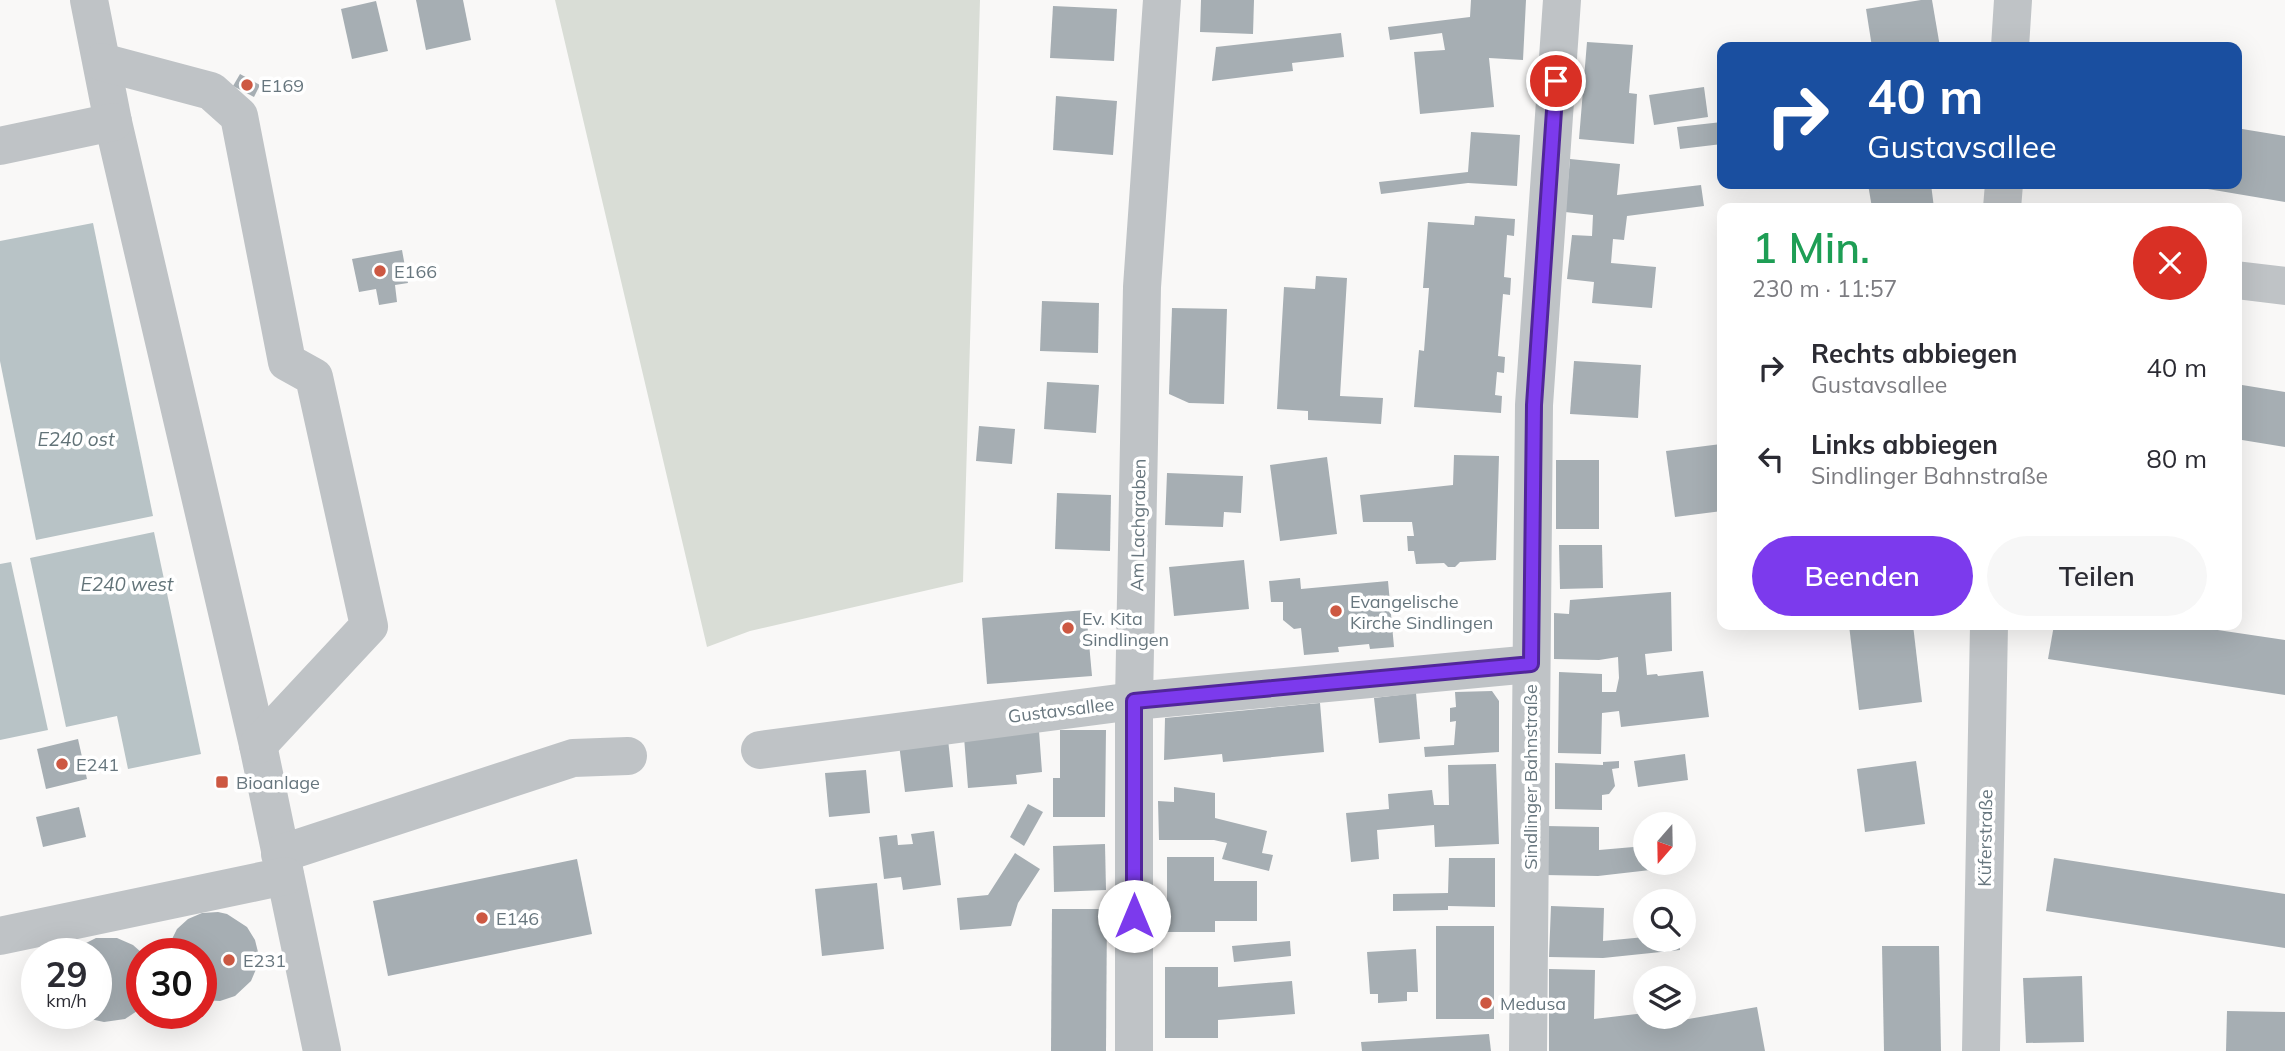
<!DOCTYPE html>
<html lang="de">
<head>
<meta charset="utf-8">
<style>
  body { margin:0; font-family:Mulish,sans-serif; background:#f7f7f7; color:#2b2b33; height:100vh; display:flex; flex-direction:column; font-size:26px; white-space:nowrap }
  * { box-sizing:border-box; margin:0 }
  p { font-size:23px; color:#7c7c81 }
  .icon { flex:none; width:38px; height:38px; fill:none; stroke:currentColor; stroke-width:2; stroke-linecap:round; stroke-linejoin:round }
  .map { position:relative; flex:1; overflow:hidden }
  .side { position:absolute; left:1717px; top:203px; width:525px; height:427px; display:flex; flex-direction:column; background:#fff; border-radius:14px; box-shadow:0 7px 28px #0002 }
  .side>* { flex:none }
  .top-card { position:absolute; left:1717px; top:42px; width:525px; height:147px; border-radius:14px; box-shadow:0 7px 28px #0002; background:#1a4fa0; color:#fff; overflow:hidden }
  .needle { width:46px; rotate:200deg }
  .buttons { position:absolute; left:1633px; top:812px; display:grid; gap:14px }
  .buttons a { display:grid; place-items:center; width:63px; height:63px; border-radius:50%; background:#fff; box-shadow:0 7px 28px #0002; font-size:35px }
  .speed { position:absolute; left:21px; top:938px; display:flex; gap:14px; font-size:35px; font-weight:700; text-align:center }
  .speed>* { display:grid; place-content:center; width:91px; height:91px; border-radius:50%; background:#fff; box-shadow:0 7px 28px #0002; line-height:1 }
  .speed small { font-size:18px; font-weight:400 }
  .speed .limit { border:10px solid #d22; background:#fff; color:#111 }
  .pin { position:absolute; display:grid; place-items:center; width:60px; height:60px; color:#fff; margin:-30px; border:4px solid #fff; border-radius:50%; box-shadow:0 2px 7px #0007 }
  .me { position:absolute; width:77px; margin:-38px; rotate:0deg; stroke-linejoin:round; filter:drop-shadow(0 0 5px #0008) }
  .turn { display:flex; align-items:center; gap:24px; height:147px; padding:0 35px; font-size:32px }
  .turn .icon { width:91px; height:91px; stroke-width:2.5 }
  .turn b { display:block; font-size:49px; line-height:60px }
  .round { display:grid; place-items:center; flex:none; width:74px; height:74px; border-radius:37px; background:#f7f7f7 }
  .summary { display:flex; align-items:center; justify-content:space-between; height:119px; padding:0 35px }
  h1 { font-size:42px; font-weight:600; line-height:52px; color:#1e9e55 }
  .cta { display:flex; gap:14px; margin-top:auto; padding:14px 35px }
  .cta a { flex:1; height:80px; border-radius:42px; background:#7c3aed; color:#fff; font-size:28px; font-weight:600; line-height:80px; text-align:center }
  .cta a+a { background:#f7f7f7; color:#2b2b33 }
  ul { padding:0; list-style:none }
  li { display:flex; align-items:center; gap:21px; height:91px; padding:0 35px }
  li div { flex:1 }
  li b { display:block; font-size:26px }
  li em { font-style:normal }
  .map>svg:first-child { display:block }
  .green { fill:#d9ddd6 }
  .water { fill:#b8c3c6 }
  .building { fill:#a6aeb3 }
  .lines { fill:none; stroke-linecap:round; stroke-linejoin:round }
  .minor { stroke:#bfc3c6; stroke-width:38 }
  .route-casing { stroke:#51269a; stroke-width:18 }
  .route { stroke:#7c3aed; stroke-width:12 }
  .poi-dot { fill:#cd5842; stroke:#fff; stroke-width:2.5 }
  .labels { text-anchor:middle; dominant-baseline:central; stroke-width:7; stroke-linejoin:round; paint-order:stroke }
  .poi-label { font-size:18px; fill:#67767e; stroke:#fff; text-anchor:start }
  .street-label { font-size:18px; fill:#67767e; stroke:#fff }
  .water-label { font-size:19px; font-style:italic; fill:#627378; stroke:#fff }
</style>
</head>
<body>
<div class="map">
<svg width="2285" height="1051" viewBox="0 0 2285 1051">
  <rect width="100%" height="100%" fill="#f9f8f7"/>
  <polygon class="green" points="555,0 980,0 963,582 750,631 707,647"/>
  <g class="water">
    <polygon points="93,223 153,516 36,540 0,361 0,241"/>
    <polygon points="154,532 201,754 128,769 117,716 66,727 30,558"/>
    <polygon points="11,562 48,730 0,740 0,564"/>
  </g>
  <g class="building">
    <polygon points="416,0 463,0 471,40 426,50"/>
    <polygon points="1201,0 1254,0 1253,34 1200,32"/>
    <polygon points="1471,0 1526,0 1523,60 1489,58 1494,107 1420,114 1414,52 1445,50 1442,33 1390,40 1388,27 1470,17"/>
    <polygon points="1921,0 1932,0 1940,47 1872,47 1866,9"/>
    <polygon points="376,1 388,51 352,59 341,9"/>
    <polygon points="1053,6 1117,9 1114,61 1050,58"/>
    <polygon points="1341,33 1344,57 1292,63 1293,71 1212,81 1216,47"/>
    <polygon points="1587,42 1633,45 1629,93 1637,94 1634,144 1579,139"/>
    <polygon points="240,74 260,85 254,97 233,86"/>
    <polygon points="1704,87 1708,117 1654,125 1649,95"/>
    <polygon points="1056,96 1117,101 1113,155 1053,150"/>
    <polygon points="1722,122 1722,144 1680,149 1677,127"/>
    <polygon points="2236,128 2285,136 2285,202 2184,185 2236,184"/>
    <polygon points="1471,132 1520,135 1517,186 1468,183 1381,194 1379,182 1468,172"/>
    <polygon points="1570,159 1620,164 1617,195 1701,185 1704,206 1627,216 1624,240 1613,239 1611,263 1656,267 1652,308 1592,303 1594,282 1567,279 1572,235 1592,236 1593,215 1565,212"/>
    <polygon points="1868,184 1931,184 1934,208 1872,208"/>
    <polygon points="1475,216 1515,219 1514,236 1507,235 1504,277 1511,278 1510,295 1503,294 1498,356 1505,357 1504,373 1497,372 1495,395 1502,396 1501,413 1414,407 1419,350 1424,351 1429,288 1423,288 1428,222 1474,225"/>
    <polygon points="402,250 408,283 395,285 397,302 379,305 376,289 359,292 352,259"/>
    <polygon points="1316,276 1347,278 1340,396 1383,398 1381,424 1308,420 1308,411 1277,409 1284,287 1315,289"/>
    <polygon points="1042,301 1099,303 1098,353 1040,351"/>
    <polygon points="1172,308 1227,309 1224,404 1189,403 1169,394"/>
    <polygon points="1574,361 1641,365 1638,418 1570,414"/>
    <polygon points="1047,382 1099,385 1096,433 1044,429"/>
    <polygon points="2236,384 2285,392 2285,447 2236,439"/>
    <polygon points="979,426 1015,429 1012,464 976,461"/>
    <polygon points="1721,444 1722,511 1675,517 1666,451"/>
    <polygon points="1454,455 1499,456 1496,560 1460,562 1455,567 1448,567 1444,563 1416,564 1414,551 1408,551 1407,536 1414,536 1412,522 1363,522 1360,495 1453,485"/>
    <polygon points="1327,457 1337,534 1280,541 1270,465"/>
    <rect x="1556" y="460" width="43" height="69"/>
    <polygon points="1167,473 1243,476 1241,513 1224,512 1223,527 1165,525"/>
    <polygon points="1057,493 1111,495 1110,551 1055,549"/>
    <polygon points="1559,545 1602,545 1603,588 1560,589"/>
    <polygon points="1244,560 1249,609 1174,616 1169,567"/>
    <polygon points="1300,578 1301,589 1388,581 1394,647 1370,649 1369,644 1338,647 1339,652 1304,655 1301,628 1294,629 1283,620 1283,602 1271,602 1269,581"/>
    <polygon points="1671,592 1672,651 1645,654 1647,675 1657,674 1658,676 1703,671 1709,717 1621,727 1619,711 1602,713 1601,754 1558,753 1559,672 1602,674 1602,692 1616,692 1619,678 1618,657 1599,660 1554,659 1554,613 1569,614 1570,600"/>
    <polygon points="1086,610 1092,676 987,684 982,618"/>
    <polygon points="1849,625 1913,625 1922,702 1859,710"/>
    <polygon points="2054,625 2184,625 2285,640 2285,695 2048,659"/>
    <polygon points="1492,691 1499,701 1499,752 1425,757 1424,747 1454,745 1456,721 1450,722 1450,708 1456,707 1455,692"/>
    <polygon points="1416,693 1420,739 1379,743 1374,698"/>
    <polygon points="1320,703 1324,752 1223,762 1222,754 1164,760 1165,718"/>
    <polygon points="1060,730 1106,730 1105,817 1053,817 1053,778 1060,778"/>
    <polygon points="1039,731 1042,772 1016,775 1017,784 968,788 964,737"/>
    <polygon points="78,739 87,779 46,789 37,749"/>
    <polygon points="948,739 953,787 905,792 899,744"/>
    <polygon points="1685,754 1688,780 1638,787 1634,761"/>
    <polygon points="1619,761 1619,768 1612,769 1615,786 1609,794 1602,795 1602,810 1555,809 1555,763 1603,765 1603,762"/>
    <polygon points="1916,761 1925,824 1865,832 1857,769"/>
    <polygon points="1496,764 1499,844 1435,847 1434,825 1377,830 1379,859 1351,862 1346,813 1389,809 1388,794 1432,790 1434,805 1449,805 1448,765"/>
    <polygon points="866,770 870,813 829,817 825,773"/>
    <polygon points="1174,787 1215,793 1215,818 1267,831 1262,853 1273,855 1269,871 1222,859 1227,843 1214,840 1159,840 1158,801 1174,802"/>
    <polygon points="1028,804 1043,812 1024,846 1010,837"/>
    <polygon points="79,807 86,837 43,847 36,817"/>
    <polygon points="1546,826 1599,827 1599,850 1645,846 1645,863 1685,863 1685,866 1598,876 1545,875"/>
    <polygon points="934,831 941,885 903,890 901,877 884,879 879,837 897,835 898,845 913,844 911,834"/>
    <polygon points="1105,844 1106,890 1054,892 1053,846"/>
    <polygon points="1015,853 1040,869 1018,903 1011,926 960,930 957,898 988,895"/>
    <polygon points="1167,857 1214,857 1214,881 1257,881 1257,921 1215,921 1215,932 1167,932"/>
    <polygon points="1449,858 1495,858 1495,907 1448,906 1448,910 1393,911 1393,894 1448,893"/>
    <polygon points="2054,858 2285,894 2285,948 2046,911"/>
    <polygon points="577,859 592,934 388,976 373,901"/>
    <polygon points="877,883 884,949 822,956 815,889"/>
    <polygon points="1551,906 1604,908 1603,941 1645,937 1645,940 1679,940 1680,950 1603,958 1549,957"/>
    <polygon points="1052,909 1107,909 1106,1051 1051,1051"/>
    <polygon points="218,912 227,914 247,927 255,940 258,952 257,967 251,981 235,996 220,1001 201,1000 201,954 168,954 170,943 177,929 188,919 202,913"/>
    <rect x="1436" y="926" width="58" height="93"/>
    <polygon points="96,938 117,938 133,945 142,953 142,1005 137,1011 125,1019 104,1022 90,1019 83,1013 96,1013 96,954 74,954 82,945"/>
    <polygon points="1290,941 1291,956 1234,962 1232,946"/>
    <polygon points="1882,946 1939,946 1941,1051 1884,1051"/>
    <polygon points="1416,949 1418,992 1407,992 1407,1001 1378,1003 1378,994 1370,994 1367,952"/>
    <polygon points="1165,967 1218,967 1218,987 1292,981 1295,1014 1218,1020 1218,1038 1165,1038"/>
    <polygon points="1549,969 1595,970 1594,1019 1645,1013 1645,1017 1676,1017 1677,1021 1757,1007 1765,1051 1549,1051"/>
    <polygon points="2082,976 2084,1042 2026,1043 2023,978"/>
    <polygon points="2227,1011 2285,1012 2285,1051 2226,1051"/>
    <polygon points="1489,1034 1491,1051 1362,1051 1361,1042"/>
  </g>
  <g class="lines">
    <g class="minor">
      <polyline points="89,0 113,122 258,745 322,1051"/>
      <polyline points="2010,47 2013,0"/>
      <polyline points="102,62 211,91 239,116 287,362 314,377 369,626 258,745"/>
      <polyline points="0,146 113,122"/>
      <polyline points="2002,208 2004,184"/>
      <polyline points="2236,280 2285,286"/>
      <polyline points="760,750 1134,701 1531,664"/>
      <polyline points="280,854 573,758 628,756"/>
      <polyline points="0,936 285,876"/>
      <polyline points="1134,1051 1134,701 1142,287 1162,0"/>
      <polyline points="1528,1051 1534,405 1562,0"/>
      <polyline points="1981,1051 1989,625"/>
    </g>
  </g>
  <g class="lines">
    <g class="route-casing">
      <polyline id="route" points="1134,916 1134,701 1531,664 1534,405 1556,81"/>
    </g>
    <use href="#route" class="route"/>
  </g>
  <g class="poi-dot">
    <circle cx="247" cy="85" r="7"/>
    <circle cx="380" cy="271" r="7"/>
    <circle cx="1336" cy="611" r="7"/>
    <circle cx="1068" cy="628" r="7"/>
    <circle cx="62" cy="764" r="7"/>
    <rect x="215" y="775" width="14" height="14" rx="3.5"/>
    <circle cx="482" cy="918" r="7"/>
    <circle cx="229" cy="960" r="7"/>
    <circle cx="1486" cy="1003" r="7"/>
  </g>
  <g class="labels">
    <g class="poi-label">
      <text x="261" y="85">E169</text>
      <text x="394" y="271">E166</text>
      <text x="1350" y="601">Evangelische<tspan x="1350" dy="21">Kirche Sindlingen</tspan></text>
      <text x="1082" y="618">Ev. Kita<tspan x="1082" dy="21">Sindlingen</tspan></text>
      <text x="76" y="764">E241</text>
      <text x="236" y="782">Bioanlage</text>
      <text x="496" y="918">E146</text>
      <text x="243" y="960">E231</text>
      <text x="1500" y="1003">Medusa</text>
    </g>
    <g class="street-label">
      <text transform="translate(1138 525) rotate(-89)">Am Lachgraben</text>
      <text transform="translate(1061 710) rotate(-7)">Gustavsallee</text>
      <text transform="translate(1530 777) rotate(-90)">Sindlinger Bahnstraße</text>
      <text transform="translate(1985 838) rotate(-89)">Küferstraße</text>
    </g>
    <g class="water-label">
      <text x="76" y="439">E240 ost</text>
      <text x="127" y="584">E240 west</text>
    </g>
  </g>
</svg>
<div class="buttons">
<a><svg class="needle" viewBox="-14 -14 28 28"><path d="M0-13l5 13h-10z" fill="#e53935"/><path d="M0 13l5-13h-10z" fill="#7c7c81"/></svg></a>
<a><svg class="icon" aria-label="search" viewBox="0 0 24 24"><circle cx="10" cy="10" r="6"/><path d="M15 15l6 6"/></svg></a>
<a><svg class="icon" aria-label="layers" viewBox="0 0 24 24"><path d="M12 4l9 5-9 5-9-5zM3 14l9 5 9-5"/></svg></a>
</div>
<div class="speed"><div>29<small>km/h</small></div><div class="limit">30</div></div>
<div class="pin" style="left:1556px;top:81px;background:#d93025"><svg class="icon" aria-label="arrive" viewBox="0 0 24 24"><path d="M6 21V4h12l-3 4 3 4H6"/></svg></div>
<svg class="me" style="left:1134px;top:916px" viewBox="-20 -20 40 40"><circle r="19" fill="#fff"/><path d="M0-13L10 11 0 6-10 11z" fill="#7c3aed"/></svg>
<div class="top-card">
<div class="turn"><svg class="icon" aria-label="right" viewBox="0 0 24 24"><path d="M7 20v-9h11M14 6l5 5-5 5"/></svg><div><b>40 m</b>Gustavsallee</div></div>
</div>
<section class="side">
<div class="summary"><div><h1>1 Min.</h1><p>230 m · 11:57</p></div><a class="round" style="background:#d93025;color:#fff"><svg class="icon" aria-label="close" viewBox="0 0 24 24"><path d="M6 6l12 12M18 6L6 18"/></svg></a></div>
<ul>
<li><svg class="icon" aria-label="right" viewBox="0 0 24 24"><path d="M7 20v-9h11M14 6l5 5-5 5"/></svg><div><b>Rechts abbiegen</b><p>Gustavsallee</p></div><em>40 m</em></li>
<li><svg class="icon" aria-label="left" viewBox="0 0 24 24"><path d="M17 20v-9H6M10 6l-5 5 5 5"/></svg><div><b>Links abbiegen</b><p>Sindlinger Bahnstraße</p></div><em>80 m</em></li>
</ul>
<div class="cta"><a>Beenden</a><a>Teilen</a></div>
</section>
</div>
</body>
</html>
